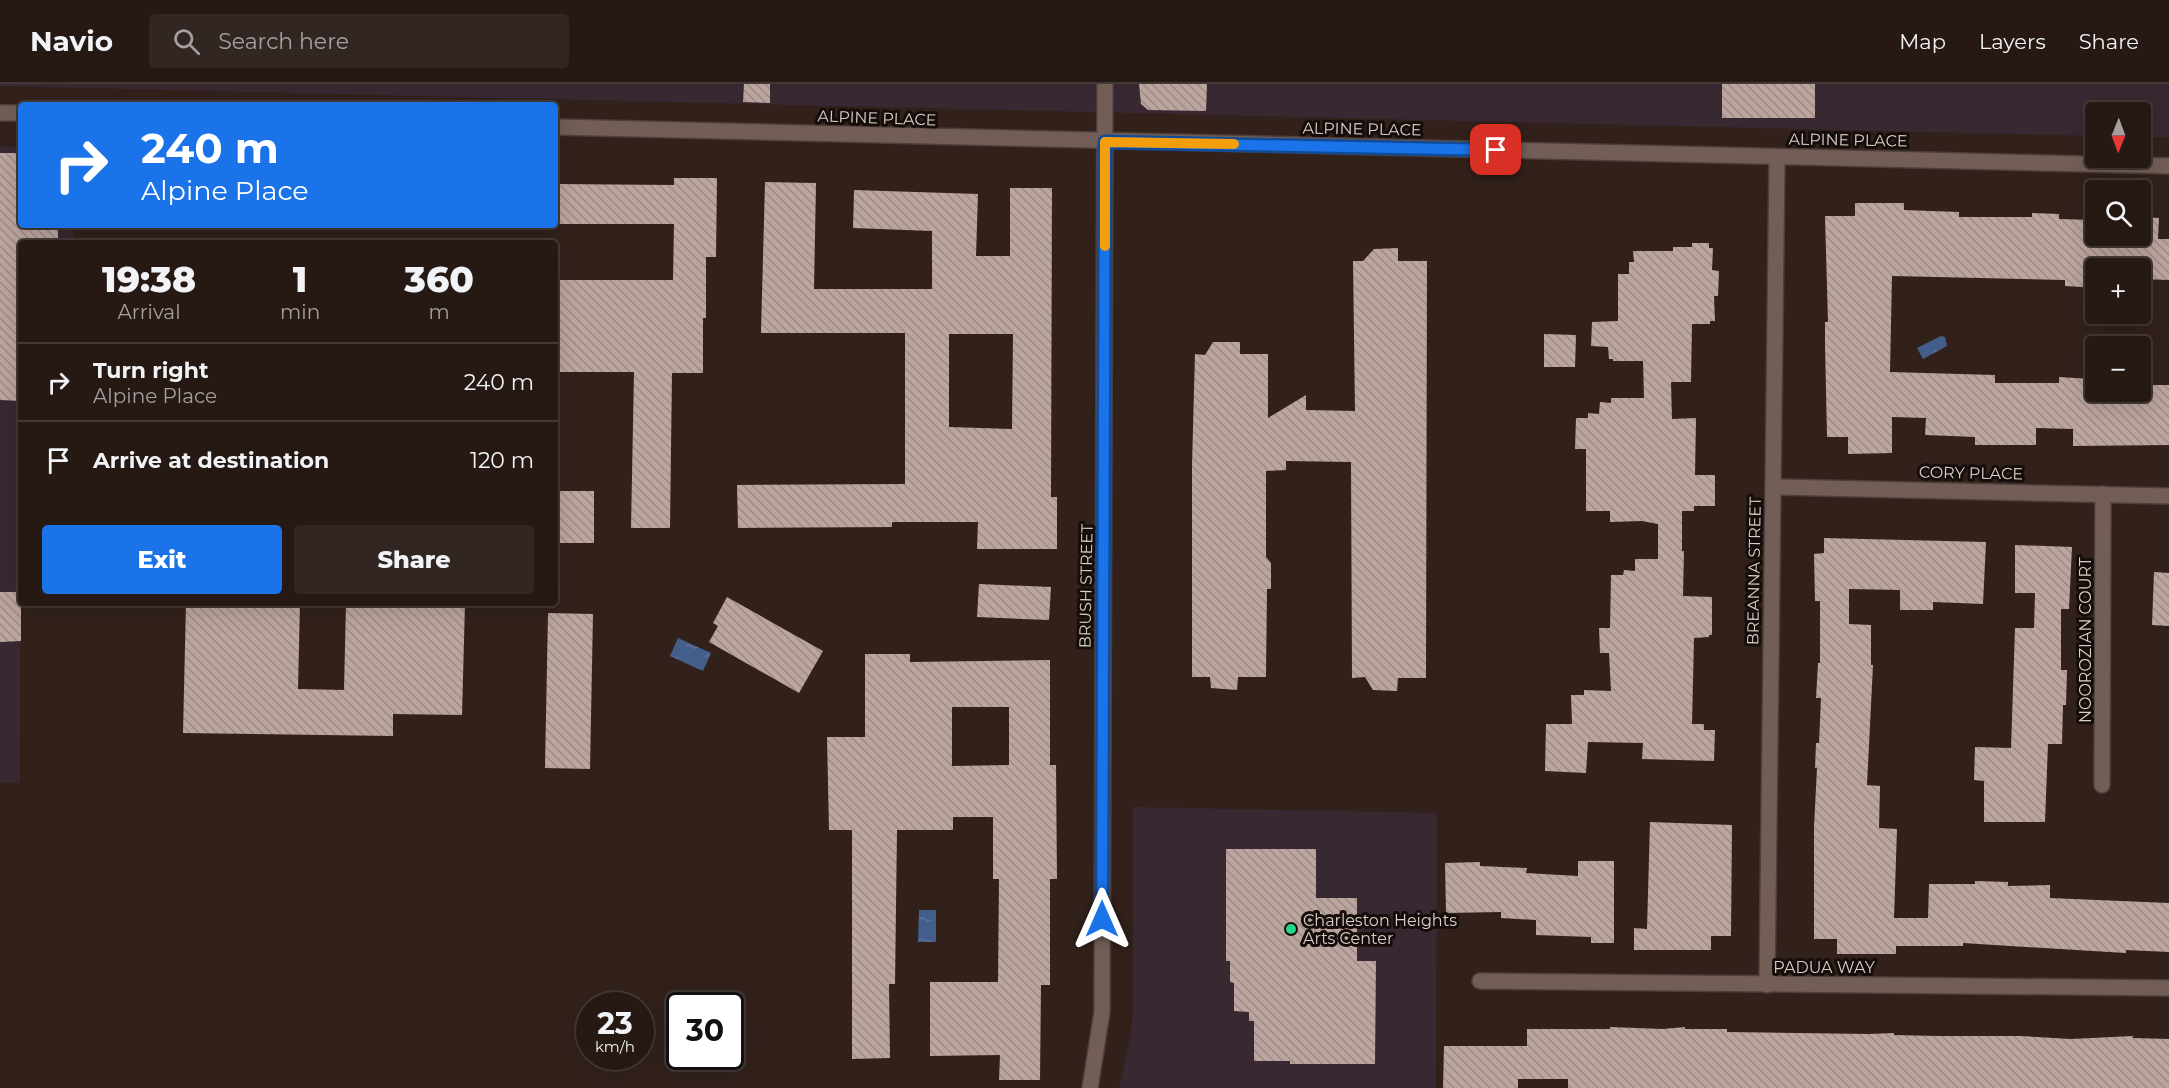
<!DOCTYPE html>
<html lang="en">
<head>
<meta charset="utf-8">
<style>
  body { margin:0; font-family:Montserrat,sans-serif; background:#322622; color:#f1f3f6; height:100vh; display:flex; flex-direction:column; font-size:22px; white-space:nowrap }
  * { box-sizing:border-box; margin:0 }
  p { font-size:20px; color:#a4a0a0 }
  .icon { flex:none; width:33px; height:33px; fill:none; stroke:currentColor; stroke-width:2; stroke-linecap:round; stroke-linejoin:round }
  .map { position:relative; flex:1; overflow:hidden }
  .panel { position:absolute; left:18px; top:156px; width:540px; height:366px; display:flex; flex-direction:column; background:#261914; border-radius:6px; box-shadow:0 6px 24px #0002,0 0 0 2px #423834 }
  .panel>* { flex:none }
  .hud { position:absolute; left:18px; top:18px; width:540px; height:126px; border-radius:6px; box-shadow:0 6px 24px #0002,0 0 0 2px #423834; background:#1a73e8; color:#fff; overflow:hidden }
  .needle { width:39px; rotate:181deg }
  .tools { position:absolute; left:2085px; top:18px; display:grid; gap:12px }
  .tools a { display:grid; place-items:center; width:66px; height:66px; border-radius:6px; background:#261914; box-shadow:0 6px 24px #0002,0 0 0 2px #423834; font-size:30px }
  .speed { position:absolute; left:576px; top:908px; display:flex; gap:12px; font-size:30px; font-weight:700; text-align:center }
  .speed>* { display:grid; place-content:center; width:78px; height:78px; border-radius:50%; background:#261914; box-shadow:0 6px 24px #0002,0 0 0 2px #423834; line-height:1 }
  .speed small { font-size:15px; font-weight:400 }
  .speed .limit { border:3px solid #111; border-radius:9px; background:#fff; color:#111 }
  .pin { position:absolute; display:grid; place-items:center; width:51px; height:51px; color:#fff; margin:-26px; border-radius:12px; box-shadow:0 3px 9px #0006 }
  .me { position:absolute; width:66px; margin:-33px; rotate:0deg; stroke-linejoin:round; filter:drop-shadow(0 0 4px #0008) }
  .turn { display:flex; align-items:center; gap:21px; height:126px; padding:0 24px; font-size:27px }
  .turn .icon { width:78px; height:78px; stroke-width:2.5 }
  .turn b { display:block; font-size:42px; line-height:51px }
  .eta { display:flex; justify-content:space-evenly; align-items:center; height:102px; text-align:center }
  .eta b { font-size:36px; font-weight:800; line-height:42px }
  .button { display:flex; gap:12px; margin-top:auto; padding:12px 24px }
  .button a { flex:1; height:69px; border-radius:6px; background:#1a73e8; color:#fff; font-size:24px; font-weight:800; line-height:69px; text-align:center }
  .button a+a { background:#322622; color:#f1f3f6 }
  ul { padding:0; list-style:none }
  li { display:flex; align-items:center; gap:18px; height:78px; padding:0 24px; border-top:2px solid #423834 }
  li div { flex:1 }
  li b { display:block; font-size:22px }
  li em { font-style:normal }
  header { display:flex; align-items:center; gap:36px; box-sizing:border-box; height:84px; padding:0 30px; background:#261914; border-bottom:2px solid #423834 }
  header strong { font-size:28px }
  nav { display:flex; gap:33px; margin-inline-start:auto; font-size:21px }
  .search { width:420px; height:54px; background:#322622; display:flex; align-items:center; gap:15px; box-sizing:border-box; padding:0 21px; border-radius:6px; color:#a4a0a0; font-size:22px }
  .map>svg:first-child { display:block }
  .commercial { fill:#382832 }
  .water { fill:url(#water-ripples) }
  .building { fill:url(#building-back-hatch); fill-rule:evenodd }
  .lines { fill:none; stroke-linecap:round; stroke-linejoin:round }
  .street-casing { stroke:#4c3e39; stroke-width:18 }
  .street { stroke:#725e56; stroke-width:15 }
  .route-casing { stroke:#114b97; stroke-width:15 }
  .route { stroke:#1a73e8; stroke-width:10 }
  .slow { stroke:#f59e0b; stroke-width:10 }
  .poi-dot { fill:#20d887; stroke:#150d0a; stroke-width:2 }
  .labels { text-anchor:middle; dominant-baseline:central; stroke-width:6; stroke-linejoin:round; paint-order:stroke }
  .street-label { font-size:16px; fill:#dacfca; stroke:#150d0a }
  .poi-label { font-size:16px; fill:#dacfca; stroke:#150d0a; text-anchor:start }
</style>
</head>
<body>
<header>
<strong>Navio</strong>
<div class="search"><svg class="icon" aria-label="search" viewBox="0 0 24 24"><circle cx="10" cy="10" r="6"/><path d="M15 15l6 6"/></svg>Search here</div>
<nav><a>Map</a><a>Layers</a><a>Share</a></nav>
</header>
<div class="map">
<svg width="2169" height="1004" viewBox="0 0 2169 1004">
  <defs>
    <pattern id="water-ripples" width="26" height="14" patternUnits="userSpaceOnUse" patternTransform="scale(1.5)"><rect width="26" height="14" fill="#445e8c"/><path d="M2 4q2-2 4 0t4 0M15 11q2-2 4 0t4 0" fill="none" stroke="#5e749b"/></pattern>
    <pattern id="building-back-hatch" width="6" height="6" patternUnits="userSpaceOnUse" patternTransform="scale(1.5)"><rect width="6" height="6" fill="#bca59e"/><path d="M-1 5l2 2M0 0l6 6M5-1l2 2" fill="none" stroke="#9d8b86"/></pattern>
  </defs>
  <rect width="100%" height="100%" fill="#32211b"/>
  <g class="commercial">
    <polygon points="0,0 2169,0 2169,53 2141,53 2140,28 2096,28 2095,52 0,2"/>
    <polygon points="0,63 21,63 21,141 73,141 73,159 21,159 20,699 0,699"/>
    <polygon points="1133,723 1437,729 1436,1004 1119,1004 1130,955 1133,928"/>
  </g>
  <g class="water">
    <polygon points="1941,252 1945,253 1947,262 1923,275 1917,264"/>
    <polygon points="678,554 711,569 703,587 670,572"/>
    <polygon points="919,826 936,826 936,858 918,858"/>
  </g>
  <g class="building">
    <polygon points="744,0 770,0 770,19 743,18"/>
    <polygon points="1139,0 1207,0 1206,27 1148,26 1141,20"/>
    <rect x="1722" y="0" width="93" height="34"/>
    <polygon points="0,69 21,69 21,141 58,141 58,159 21,159 21,317 0,316"/>
    <polygon points="674,94 717,94 716,173 706,173 706,234 703,234 703,289 672,289 670,444 631,444 634,288 555,288 555,196 673,196 674,140 555,140 555,100 674,101"/>
    <path d="M 765,98 L 816,99 L 814,205 L 932,205 L 932,147 L 853,144 L 854,106 L 978,110 L 976,172 L 1010,172 L 1010,104 L 1052,104 L 1051,413 L 1057,413 L 1057,465 L 977,465 L 978,438 L 892,438 L 892,443 L 738,444 L 737,401 L 905,400 L 905,249 L 761,249 ZM 949,250 L 1013,250 L 1012,345 L 949,343 Z"/>
    <polygon points="1855,119 1904,119 1904,126 1959,128 1959,133 2032,133 2032,129 2059,130 2059,135 2096,136 2096,152 2140,152 2140,133 2159,134 2158,155 2169,155 2169,196 2140,195 2140,184 2096,184 2096,204 2065,202 2065,196 1892,192 1890,288 1995,291 1995,299 2059,299 2059,293 2090,295 2089,308 2140,308 2140,301 2169,301 2169,361 2073,362 2073,345 2036,344 2036,361 1975,361 1975,353 1925,351 1926,334 1892,333 1892,369 1848,370 1848,353 1827,353 1825,260 1825,238 1828,238 1825,132 1855,132"/>
    <polygon points="1692,159 1709,159 1709,164 1713,164 1712,186 1719,187 1718,212 1714,212 1715,237 1710,237 1710,240 1692,240 1691,298 1671,298 1672,335 1696,334 1695,391 1715,391 1715,422 1694,422 1694,427 1682,427 1682,467 1684,467 1683,512 1712,513 1712,551 1709,551 1709,553 1694,554 1692,640 1704,640 1704,646 1715,646 1714,677 1642,675 1643,659 1588,658 1586,689 1545,687 1546,640 1572,640 1571,611 1584,611 1584,606 1611,607 1609,569 1600,569 1599,544 1610,544 1611,491 1623,491 1624,486 1635,487 1635,475 1658,475 1658,440 1642,437 1610,438 1610,427 1586,427 1586,365 1575,365 1576,334 1588,334 1588,329 1599,330 1600,318 1611,319 1611,314 1644,314 1643,277 1613,277 1613,275 1609,275 1608,263 1591,262 1592,238 1618,237 1618,190 1629,190 1629,178 1634,178 1633,167 1673,167 1673,163 1692,163"/>
    <polygon points="1398,164 1398,177 1427,177 1426,594 1398,594 1397,607 1373,606 1365,593 1352,594 1351,378 1286,377 1286,386 1266,387 1266,473 1271,479 1271,505 1267,505 1266,593 1238,593 1237,606 1211,604 1210,593 1192,593 1192,381 1195,270 1205,271 1213,258 1240,258 1240,270 1268,270 1268,334 1306,311 1306,326 1355,327 1353,177 1363,177 1374,165"/>
    <polygon points="1544,250 1576,251 1575,283 1544,283"/>
    <rect x="555" y="407" width="39" height="52"/>
    <polygon points="1824,454 1986,458 1983,520 1933,518 1933,526 1900,526 1900,506 1849,505 1849,540 1871,541 1871,581 1873,581 1867,701 1880,702 1879,744 1897,745 1894,834 1928,834 1929,800 1975,800 1975,797 2008,798 2008,802 2050,801 2050,814 2169,819 2169,868 2126,866 2126,869 2109,868 1963,859 1963,862 1896,862 1896,870 1837,870 1837,855 1814,855 1814,743 1817,684 1815,684 1816,659 1819,659 1821,614 1816,614 1818,579 1820,579 1820,517 1815,517 1814,470 1824,469"/>
    <polygon points="2015,461 2072,463 2069,525 2061,525 2061,586 2067,586 2066,621 2063,621 2062,660 2048,660 2045,738 1984,738 1984,697 1974,696 1975,663 2011,664 2015,544 2034,544 2035,509 2015,509"/>
    <polygon points="2154,488 2169,489 2169,542 2152,541"/>
    <polygon points="979,500 1051,503 1049,536 977,533"/>
    <polygon points="0,508 21,508 21,557 0,558"/>
    <polygon points="727,513 823,567 799,609 709,558 718,542 713,539"/>
    <polygon points="186,519 300,519 298,605 344,606 346,519 465,519 462,631 393,630 393,652 183,649"/>
    <polygon points="548,529 593,530 590,685 545,684"/>
    <path d="M 865,570 L 910,570 L 910,578 L 1050,576 L 1050,681 L 1056,681 L 1057,795 L 1050,795 L 1050,901 L 1041,901 L 1040,996 L 999,996 L 1000,971 L 930,972 L 930,898 L 998,898 L 999,795 L 993,795 L 993,733 L 953,733 L 953,746 L 897,746 L 895,900 L 889,900 L 890,974 L 852,975 L 852,746 L 829,746 L 827,653 L 865,653 ZM 952,623 L 1009,623 L 1009,681 L 952,682 Z"/>
    <polygon points="1650,738 1732,741 1731,852 1711,852 1711,866 1634,866 1634,844 1647,845"/>
    <polygon points="1226,765 1316,765 1316,814 1357,814 1357,877 1376,877 1375,980 1290,980 1290,977 1254,977 1254,937 1249,937 1249,928 1234,927 1234,899 1230,898 1230,877 1226,877"/>
    <polygon points="1578,777 1614,777 1614,859 1591,859 1591,853 1536,851 1536,836 1501,834 1501,828 1446,829 1445,779 1480,778 1480,782 1527,784 1526,789 1578,792"/>
    <polygon points="1610,943 1663,945 1685,943 1685,945 1727,945 1727,948 1869,950 1894,949 1894,951 1936,952 2020,952 2071,955 2133,952 2133,954 2169,955 2169,1004 1568,1004 1568,995 1518,995 1518,1004 1443,1004 1444,962 1527,962 1527,945 1610,945"/>
  </g>
  <g class="lines">
    <g class="street-casing">
      <g id="street">
        <polyline points="0,29 21,29"/>
        <polyline points="555,43 2169,82"/>
        <polyline points="1773,403 2169,412"/>
        <polyline points="2102,701 2103,410"/>
        <polyline points="1480,897 2169,904"/>
        <polyline points="1767,901 1777,73"/>
        <polyline points="1090,1004 1102,928 1105,0"/>
      </g>
    </g>
    <use href="#street" class="street"/>
  </g>
  <g class="lines">
    <g class="route-casing">
      <polyline id="route" points="1102,835 1105,58 1496,66"/>
    </g>
    <use href="#route" class="route"/>
    <polyline class="slow" points="1105,162 1105,58 1234,60"/>
  </g>
  <circle class="poi-dot" cx="1291" cy="845" r="6"/>
  <g class="labels">
    <g class="street-label">
      <text transform="translate(877 34) rotate(2)">ALPINE PLACE</text>
      <text transform="translate(1362 45) rotate(1)">ALPINE PLACE</text>
      <text transform="translate(1848 56) rotate(1)">ALPINE PLACE</text>
      <text transform="translate(1971 389) rotate(1)">CORY PLACE</text>
      <text transform="translate(1754 487) rotate(-89)">BREANNA STREET</text>
      <text transform="translate(1086 502) rotate(-89)">BRUSH STREET</text>
      <text transform="translate(2085 556) rotate(-90)">NOOROZIAN COURT</text>
      <text x="1824" y="883">PADUA WAY</text>
    </g>
    <g class="poi-label">
      <text x="1303" y="836">Charleston Heights<tspan x="1303" dy="18">Arts Center</tspan></text>
    </g>
  </g>
</svg>
<div class="tools">
<a><svg class="needle" viewBox="-14 -14 28 28"><path d="M0-13l5 13h-10z" fill="#e53935"/><path d="M0 13l5-13h-10z" fill="#a4a0a0"/></svg></a>
<a><svg class="icon" aria-label="search" viewBox="0 0 24 24"><circle cx="10" cy="10" r="6"/><path d="M15 15l6 6"/></svg></a>
<a>+</a>
<a>−</a>
</div>
<div class="speed"><div>23<small>km/h</small></div><div class="limit">30</div></div>
<div class="pin" style="left:1496px;top:66px;background:#d93025"><svg class="icon" aria-label="arrive" viewBox="0 0 24 24"><path d="M6 21V4h12l-3 4 3 4H6"/></svg></div>
<svg class="me" style="left:1102px;top:835px" viewBox="-20 -20 40 40"><path d="M0-17L14 15 0 8-14 15z" fill="#1a73e8" stroke="#fff" stroke-width="4"/></svg>
<div class="hud">
<div class="turn"><svg class="icon" aria-label="right" viewBox="0 0 24 24"><path d="M7 20v-9h11M14 6l5 5-5 5"/></svg><div><b>240 m</b>Alpine Place</div></div>
</div>
<section class="panel">
<div class="eta">
<div><b>19:38</b><p>Arrival</p></div>
<div><b>1</b><p>min</p></div>
<div><b>360</b><p>m</p></div>
</div>
<ul>
<li><svg class="icon" aria-label="right" viewBox="0 0 24 24"><path d="M7 20v-9h11M14 6l5 5-5 5"/></svg><div><b>Turn right</b><p>Alpine Place</p></div><em>240 m</em></li>
<li><svg class="icon" aria-label="arrive" viewBox="0 0 24 24"><path d="M6 21V4h12l-3 4 3 4H6"/></svg><div><b>Arrive at destination</b></div><em>120 m</em></li>
</ul>
<div class="button"><a>Exit</a><a>Share</a></div>
</section>
</div>
</body>
</html>
